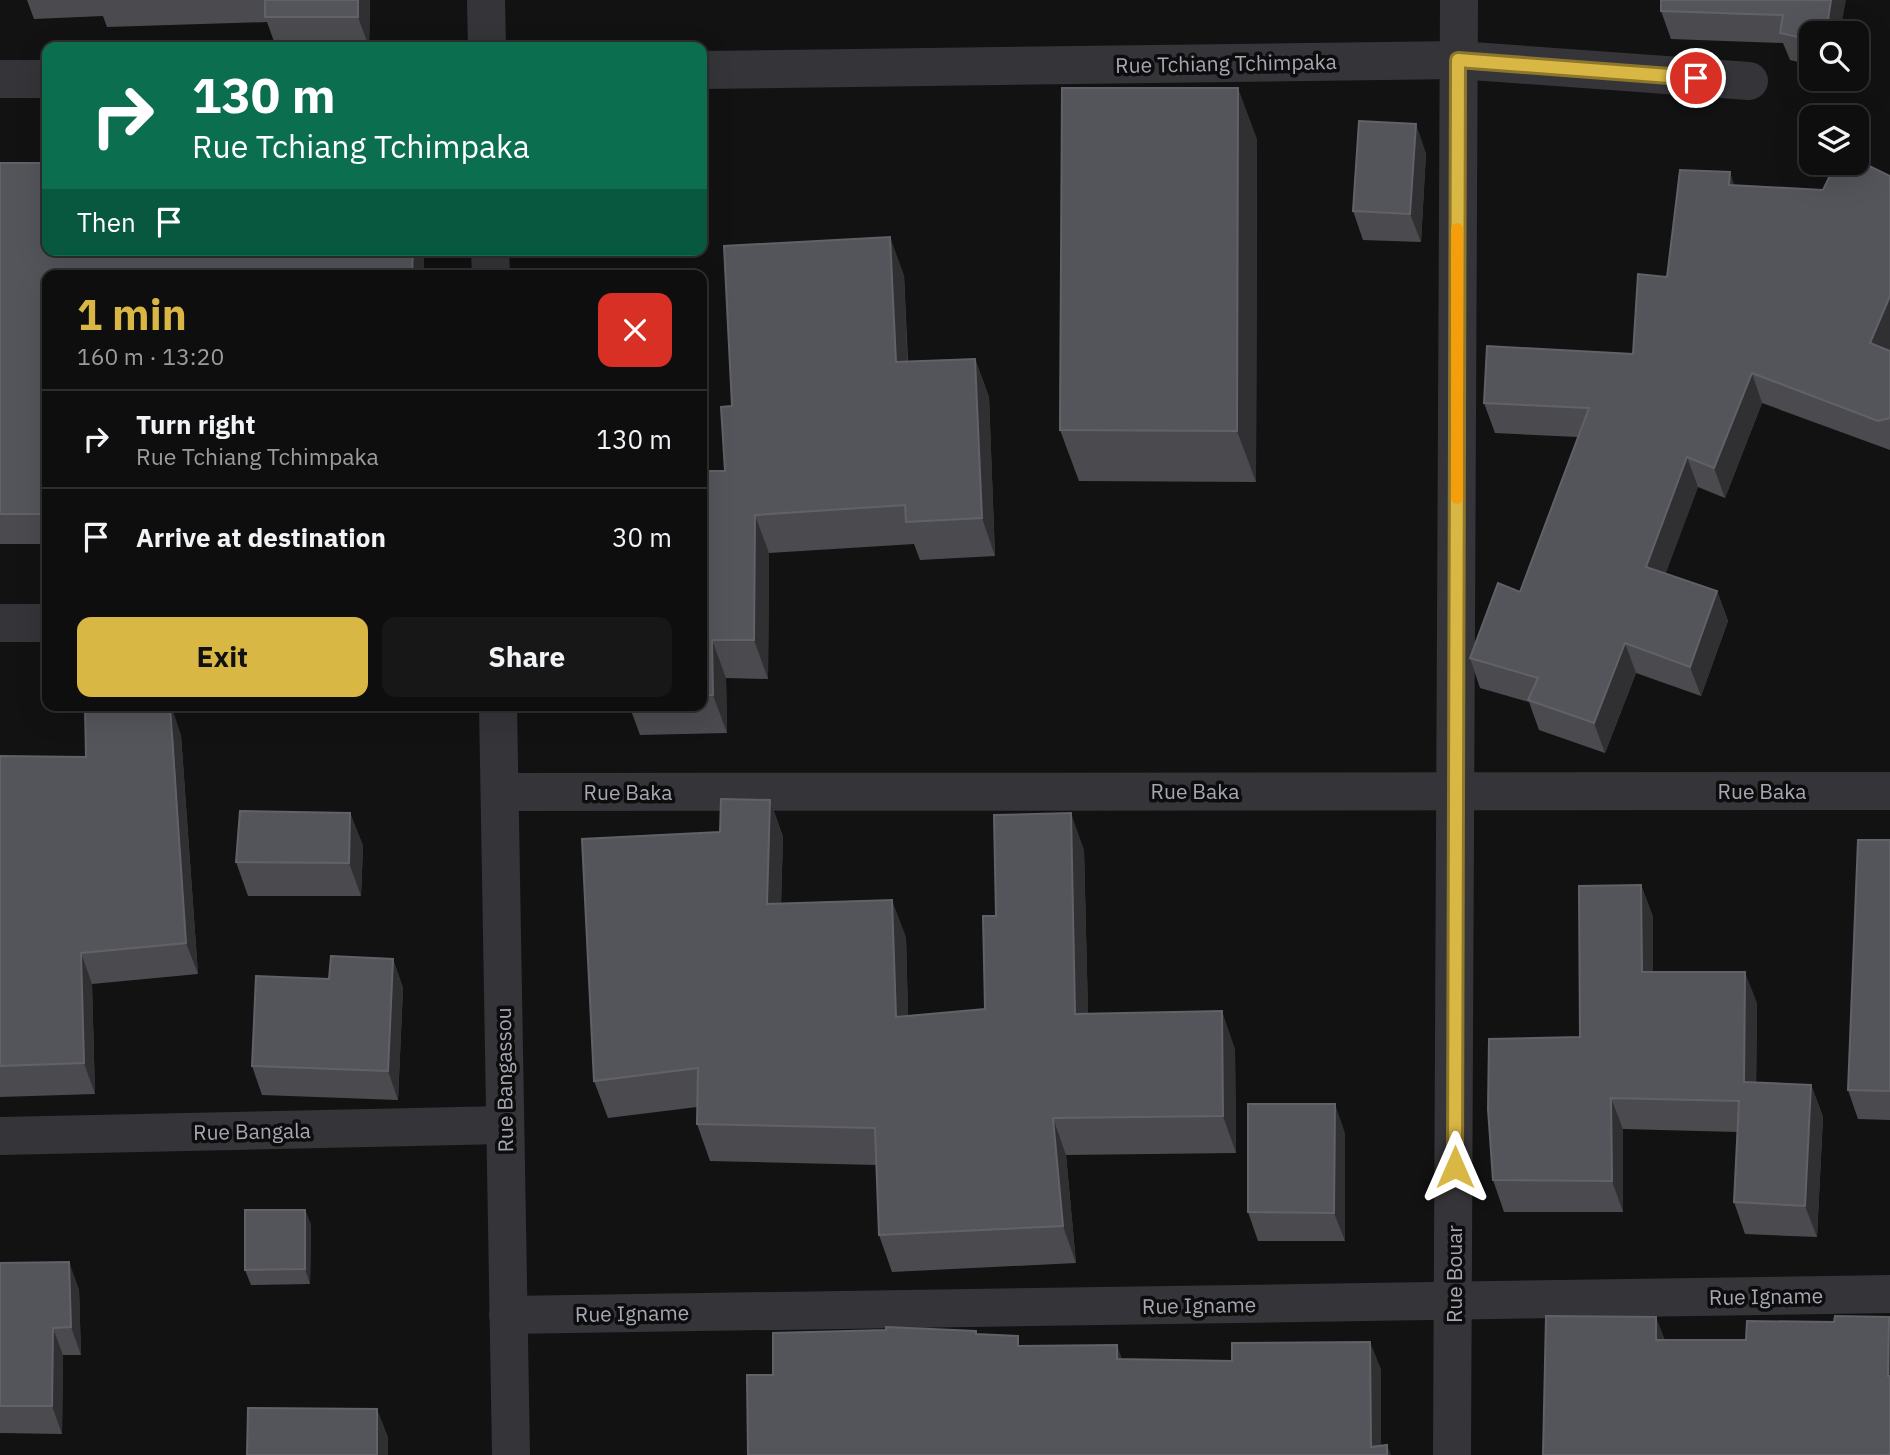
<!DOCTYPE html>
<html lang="en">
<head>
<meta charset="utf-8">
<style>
  body { margin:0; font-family:"IBM Plex Sans",sans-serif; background:#171717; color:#f1f3f6; height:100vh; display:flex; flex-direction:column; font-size:26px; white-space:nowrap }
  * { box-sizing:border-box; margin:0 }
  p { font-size:23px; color:#9b9c9e }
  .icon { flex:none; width:38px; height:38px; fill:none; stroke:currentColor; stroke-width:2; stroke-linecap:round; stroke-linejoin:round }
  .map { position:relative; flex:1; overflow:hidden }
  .side { position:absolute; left:42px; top:270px; width:665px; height:441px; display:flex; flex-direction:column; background:#0e0e0e; border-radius:14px; box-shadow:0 7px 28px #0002,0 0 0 2px #2e2e2e }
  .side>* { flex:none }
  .guide { position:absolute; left:42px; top:42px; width:665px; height:214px; border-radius:14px; box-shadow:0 7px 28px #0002,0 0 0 2px #2e2e2e; background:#0b6e4f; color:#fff; overflow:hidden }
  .buttons { position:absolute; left:1799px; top:21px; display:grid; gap:14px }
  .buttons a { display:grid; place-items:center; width:70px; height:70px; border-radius:14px; background:#0e0e0e; box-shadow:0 7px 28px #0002,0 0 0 2px #2e2e2e; font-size:35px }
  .pin { position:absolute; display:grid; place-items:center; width:60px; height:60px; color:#fff; margin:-30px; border:4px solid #fff; border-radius:50%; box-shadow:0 2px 7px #0007 }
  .me { position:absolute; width:77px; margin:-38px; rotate:0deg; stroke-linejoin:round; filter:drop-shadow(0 0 5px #0008) }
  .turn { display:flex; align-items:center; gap:24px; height:147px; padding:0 35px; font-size:32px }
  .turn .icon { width:91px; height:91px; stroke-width:2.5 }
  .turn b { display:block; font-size:49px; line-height:60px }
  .then { display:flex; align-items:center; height:66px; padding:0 35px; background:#0003; gap:14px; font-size:26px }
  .round { display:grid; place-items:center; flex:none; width:74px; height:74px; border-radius:14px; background:#171717 }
  .summary { display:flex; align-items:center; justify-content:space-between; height:119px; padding:0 35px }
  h1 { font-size:42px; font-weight:700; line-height:52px; color:#d9b744 }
  .button { display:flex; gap:14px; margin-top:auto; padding:14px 35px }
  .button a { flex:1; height:80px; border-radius:14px; background:#d9b744; color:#111; font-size:28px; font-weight:700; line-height:80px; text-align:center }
  .button a+a { background:#171717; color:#f1f3f6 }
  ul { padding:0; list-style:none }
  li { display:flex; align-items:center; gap:21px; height:98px; padding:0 35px; border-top:2px solid #2e2e2e }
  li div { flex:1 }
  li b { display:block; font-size:26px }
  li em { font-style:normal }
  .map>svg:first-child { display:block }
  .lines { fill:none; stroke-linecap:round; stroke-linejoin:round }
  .street { stroke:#353539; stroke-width:38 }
  .wall { fill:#4b4b4f }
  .shaded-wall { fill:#303033 }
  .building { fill:#54555a; stroke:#616268; stroke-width:2 }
  .route-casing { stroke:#8d772c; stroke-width:18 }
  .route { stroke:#d9b744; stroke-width:12 }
  .slow { stroke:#f59e0b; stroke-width:12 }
  .labels { text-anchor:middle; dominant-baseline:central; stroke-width:7; stroke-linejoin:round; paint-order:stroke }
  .street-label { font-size:21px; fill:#a5a7b2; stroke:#0d0d0e }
</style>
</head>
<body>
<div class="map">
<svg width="1890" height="1455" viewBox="0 0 1890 1455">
  <rect width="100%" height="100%" fill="#121213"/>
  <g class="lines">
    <g class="street">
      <polyline points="486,0 487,47"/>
      <polyline points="702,70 1458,60 1749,81"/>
      <polyline points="0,79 47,79"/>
      <polyline points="490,250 491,275"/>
      <polyline points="0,623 47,623"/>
      <polyline points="498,705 511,1455"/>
      <polyline points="500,792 1890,791"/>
      <polyline points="0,1136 505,1125"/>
      <polyline points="508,1315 1890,1294"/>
      <polyline points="1452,1455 1459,0"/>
    </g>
  </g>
  <g class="wall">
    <polygon points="27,0 370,0 369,47 276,47 267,22 107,27 103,16 34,19"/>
    <polygon points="1846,0 1811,33 1811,65 1790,60 1783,43 1671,39 1661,11"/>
    <polygon points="1257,139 1256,482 1079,481 1060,430"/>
    <polygon points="1426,153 1421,242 1363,240 1353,211"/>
    <polygon points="0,163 424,250 424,275 47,275 47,544 0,544"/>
    <polygon points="1890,176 1890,450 1762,403 1725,498 1698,487 1665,574 1717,591 1728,621 1701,696 1636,673 1605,753 1539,730 1529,702 1480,688 1470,658 1520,592 1578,437 1495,433 1484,403 1633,354 1667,277 1734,185 1823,190"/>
    <polygon points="904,275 908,361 975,359 989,397 995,556 920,560 914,544 769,553 768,679 726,678 727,733 640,735 629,705 702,705 702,471 725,471 732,406"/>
    <polygon points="181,735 198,974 92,984 95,1094 0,1097 0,756 86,757"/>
    <polygon points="770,800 783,837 781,903 906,937 908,1016 985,1009 996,916 1084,850 1088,1014 1235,1049 1236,1153 1066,1155 1076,1263 892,1272 879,1235 876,1165 710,1161 697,1124 697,1107 608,1118 594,1081 720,832"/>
    <polygon points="350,813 363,846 361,896 248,896 236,862"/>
    <polygon points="1890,840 1890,1120 1858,1119 1848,1090"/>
    <polygon points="1641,885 1653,917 1653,972 1757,1003 1756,1083 1811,1085 1823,1117 1817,1237 1745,1234 1734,1202 1737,1132 1623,1129 1623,1212 1504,1212 1493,1180 1580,1037"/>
    <polygon points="393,959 403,988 398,1100 262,1095 252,1066 329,979"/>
    <polygon points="1345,1133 1345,1241 1258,1241 1248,1212"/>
    <polygon points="305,1210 311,1225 310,1284 251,1285 245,1270"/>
    <polygon points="0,1263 79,1289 81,1355 63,1355 62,1434 0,1433"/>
  </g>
  <g class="shaded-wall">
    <polygon points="358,0 370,0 369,47 358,17"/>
    <polygon points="1831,0 1846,0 1840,33 1826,33"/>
    <polygon points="1238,88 1257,139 1256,482 1237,431"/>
    <polygon points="1416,124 1426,153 1421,242 1410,214"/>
    <polygon points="1730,172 1740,202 1729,185"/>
    <polygon points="890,237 904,275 909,400 896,362"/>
    <polygon points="413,250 424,250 424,275 412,275"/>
    <polygon points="1890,296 1890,350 1870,343"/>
    <polygon points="975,359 989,397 995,556 982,518"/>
    <polygon points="1752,373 1762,403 1725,498 1714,468"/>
    <polygon points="1687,457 1698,487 1657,597 1646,567"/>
    <polygon points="755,515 769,553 768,679 754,640"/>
    <polygon points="1717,591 1728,621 1701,696 1690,667"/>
    <polygon points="712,640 726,678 727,733 713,695"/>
    <polygon points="1625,643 1636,673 1605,753 1594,723"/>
    <polygon points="171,705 181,735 198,974 186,943"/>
    <polygon points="770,800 783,837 780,941 767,904"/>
    <polygon points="350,813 363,846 361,896 349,863"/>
    <polygon points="1071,813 1084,850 1089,1051 1075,1014"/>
    <polygon points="1641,885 1653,917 1653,1004 1642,972"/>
    <polygon points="892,900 906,937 909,1054 896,1017"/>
    <polygon points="81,953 92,984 95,1094 84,1063"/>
    <polygon points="393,959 403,988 398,1100 388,1071"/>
    <polygon points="1745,972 1757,1003 1756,1114 1744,1082"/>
    <polygon points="1222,1011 1235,1049 1236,1153 1223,1116"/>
    <polygon points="1811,1085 1823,1117 1817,1237 1805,1206"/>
    <polygon points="1611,1098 1623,1129 1623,1212 1612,1181"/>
    <polygon points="1335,1104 1345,1133 1345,1241 1334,1213"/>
    <polygon points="1053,1118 1066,1155 1076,1263 1063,1226"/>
    <polygon points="305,1210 311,1225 310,1284 305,1269"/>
    <polygon points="69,1262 79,1289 81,1355 71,1327"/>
    <polygon points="1656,1317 1667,1345 1656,1340"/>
    <polygon points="1889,1317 1890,1320 1890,1382 1888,1376"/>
    <polygon points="53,1328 63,1355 62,1434 52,1406"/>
    <polygon points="1370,1342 1381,1369 1381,1455 1371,1447"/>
    <polygon points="1117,1345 1127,1373 1117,1359"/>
    <polygon points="377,1409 388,1437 388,1455 377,1455"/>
    <polygon points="1387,1445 1391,1455 1387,1455"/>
  </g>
  <g class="building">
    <rect x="265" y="0" width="93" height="17"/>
    <polygon points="1661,0 1831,0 1826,33 1811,33 1811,40 1780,33 1783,15 1661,11"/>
    <polygon points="1062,88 1238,88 1237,431 1060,430"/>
    <polygon points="1359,121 1416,124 1410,214 1353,211"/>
    <polygon points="1857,160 1890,176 1890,296 1870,343 1890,351 1890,418 1878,421 1752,373 1714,468 1687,457 1646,567 1717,591 1690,667 1625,643 1594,723 1528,700 1538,678 1470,658 1498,583 1520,592 1589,408 1484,403 1487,346 1633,354 1638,274 1667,277 1680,170 1730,172 1729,185 1823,190 1836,163 1857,163"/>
    <polygon points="0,163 47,163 47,250 413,250 412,275 47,275 47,514 0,514"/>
    <polygon points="890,237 896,362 975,359 982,518 906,522 905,505 755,515 754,640 712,640 713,695 702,695 702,471 725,471 721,407 732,406 724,246"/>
    <polygon points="140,705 170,705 186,943 81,953 84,1063 0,1066 0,756 86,757 85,708"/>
    <polygon points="721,799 770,800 767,904 892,900 896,1017 985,1009 983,916 996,916 994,815 1071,813 1075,1014 1222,1011 1223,1116 1053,1118 1063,1226 879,1235 875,1128 697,1124 698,1068 594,1081 582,839 720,832"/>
    <polygon points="240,811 350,813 349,863 236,862"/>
    <polygon points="1858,840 1890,840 1890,1091 1848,1090"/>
    <polygon points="1641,885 1642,972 1745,972 1744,1082 1811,1085 1805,1206 1734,1202 1739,1101 1611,1098 1612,1181 1493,1180 1488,1109 1489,1039 1580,1037 1579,886"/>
    <polygon points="331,956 393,959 388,1071 252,1066 256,976 329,979"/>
    <polygon points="1248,1104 1335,1104 1334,1213 1248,1212"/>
    <polygon points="245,1210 305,1210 305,1269 245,1270"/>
    <polygon points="69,1262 71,1327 53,1328 52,1406 0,1406 0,1263"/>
    <polygon points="1546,1316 1656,1317 1656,1340 1746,1340 1747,1321 1834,1322 1835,1316 1889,1317 1888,1376 1890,1376 1890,1455 1543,1455"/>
    <polygon points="886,1327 976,1331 976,1334 1018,1336 1018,1346 1117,1345 1117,1359 1232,1361 1232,1343 1370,1342 1371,1447 1387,1445 1387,1455 748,1455 747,1375 773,1375 773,1333 886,1330"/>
    <polygon points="248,1408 377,1409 377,1455 247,1455"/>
  </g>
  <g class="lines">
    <g class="route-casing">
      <polyline id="route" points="1455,1167 1458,60 1696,78"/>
    </g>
    <use href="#route" class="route"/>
    <polyline class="slow" points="1457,498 1457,229"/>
  </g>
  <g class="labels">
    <g class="street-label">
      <text transform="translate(1226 63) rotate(-1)">Rue Tchiang Tchimpaka</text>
      <text x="1195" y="791">Rue Baka</text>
      <text x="1762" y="791">Rue Baka</text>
      <text x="628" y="792">Rue Baka</text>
      <text transform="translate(504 1080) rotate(-91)">Rue Bangassou</text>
      <text transform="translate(252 1131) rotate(-1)">Rue Bangala</text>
      <text transform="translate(1454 1274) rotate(-90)">Rue Bouar</text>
      <text transform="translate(1766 1296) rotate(-1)">Rue Igname</text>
      <text transform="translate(1199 1305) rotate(-1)">Rue Igname</text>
      <text transform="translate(632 1313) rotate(-1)">Rue Igname</text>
    </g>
  </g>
</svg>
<div class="buttons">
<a><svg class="icon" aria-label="search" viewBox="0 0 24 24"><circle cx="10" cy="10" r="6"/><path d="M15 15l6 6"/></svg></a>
<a><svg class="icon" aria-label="layers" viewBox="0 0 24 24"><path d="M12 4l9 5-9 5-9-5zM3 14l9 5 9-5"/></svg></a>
</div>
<div class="pin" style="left:1696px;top:78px;background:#d93025"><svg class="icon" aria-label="arrive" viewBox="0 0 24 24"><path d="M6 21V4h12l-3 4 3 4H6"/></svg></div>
<svg class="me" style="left:1455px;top:1167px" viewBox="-20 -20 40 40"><path d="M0-17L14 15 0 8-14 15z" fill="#d9b744" stroke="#fff" stroke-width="4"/></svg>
<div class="guide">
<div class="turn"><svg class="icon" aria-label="right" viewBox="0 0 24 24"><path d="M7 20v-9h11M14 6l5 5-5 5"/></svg><div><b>130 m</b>Rue Tchiang Tchimpaka</div></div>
<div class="then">Then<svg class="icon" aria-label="arrive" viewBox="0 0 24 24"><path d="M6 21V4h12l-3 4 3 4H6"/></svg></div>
</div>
<section class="side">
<div class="summary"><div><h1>1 min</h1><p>160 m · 13:20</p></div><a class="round" style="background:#d93025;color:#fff"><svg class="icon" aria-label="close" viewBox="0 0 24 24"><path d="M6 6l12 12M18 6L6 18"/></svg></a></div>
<ul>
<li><svg class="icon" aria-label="right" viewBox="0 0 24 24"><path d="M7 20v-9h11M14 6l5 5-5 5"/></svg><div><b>Turn right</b><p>Rue Tchiang Tchimpaka</p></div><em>130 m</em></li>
<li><svg class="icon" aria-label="arrive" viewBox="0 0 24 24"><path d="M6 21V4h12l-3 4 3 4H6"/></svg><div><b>Arrive at destination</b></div><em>30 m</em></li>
</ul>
<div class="button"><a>Exit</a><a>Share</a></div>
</section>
</div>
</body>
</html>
